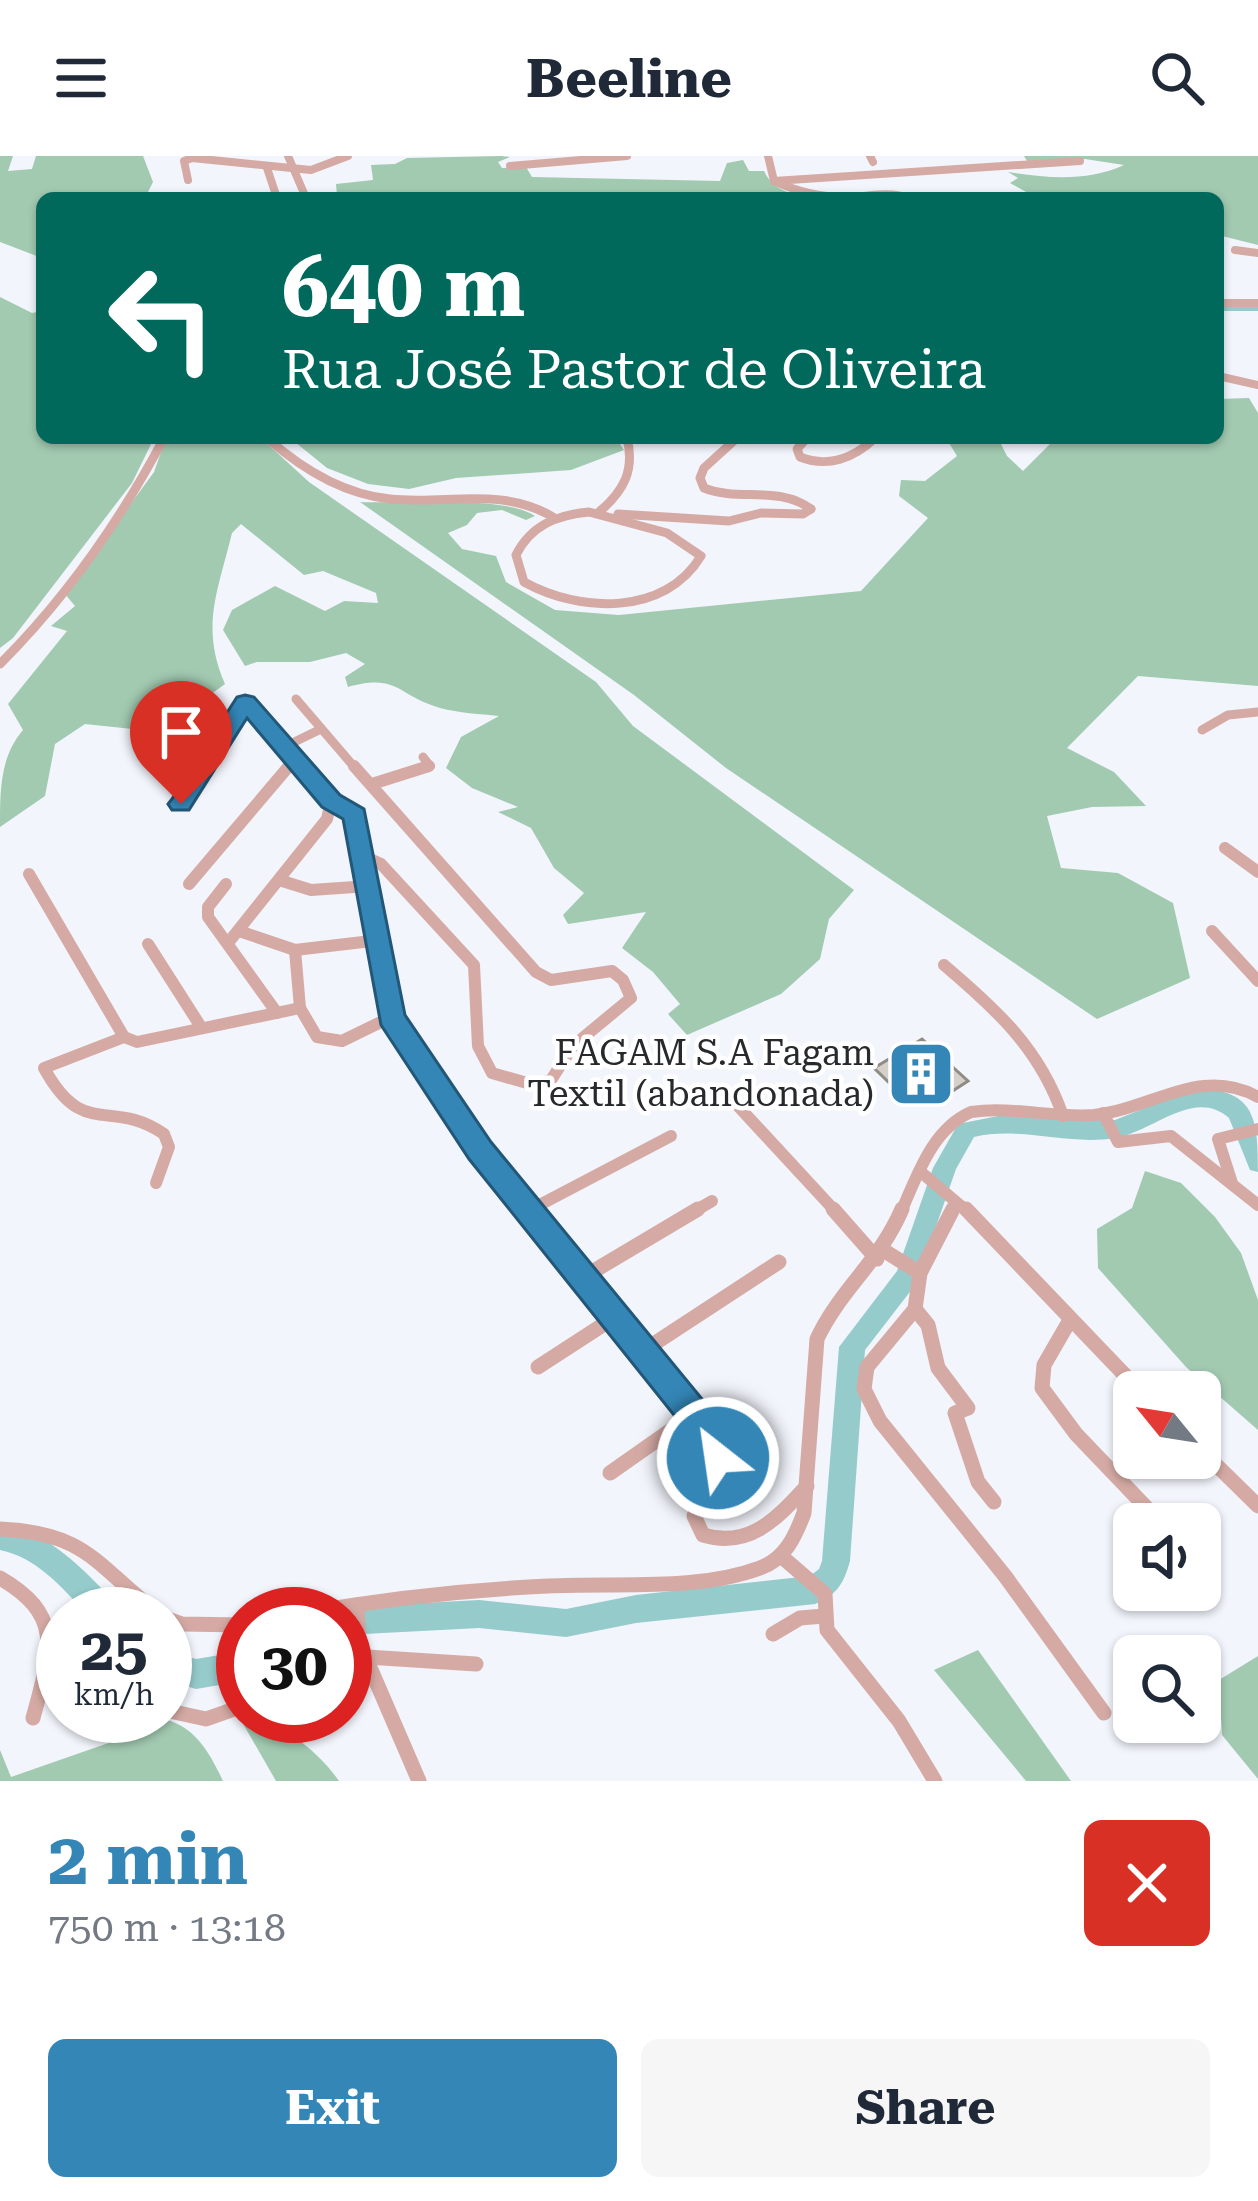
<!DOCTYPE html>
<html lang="en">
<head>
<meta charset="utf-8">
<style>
  body { margin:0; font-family:"Roboto Serif",serif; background:#f6f6f7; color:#1f2937; height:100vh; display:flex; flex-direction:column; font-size:45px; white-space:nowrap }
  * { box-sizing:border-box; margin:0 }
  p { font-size:39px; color:#747a83 }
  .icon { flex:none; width:66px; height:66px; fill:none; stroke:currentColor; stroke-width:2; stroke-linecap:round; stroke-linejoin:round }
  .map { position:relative; height:1625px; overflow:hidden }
  .side { display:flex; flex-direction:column; background:#fff; flex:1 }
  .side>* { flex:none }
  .top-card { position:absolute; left:36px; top:36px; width:1188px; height:252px; border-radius:18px; box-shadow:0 3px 9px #0004; background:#00695c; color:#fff; overflow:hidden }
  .needle { width:78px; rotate:300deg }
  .buttons { position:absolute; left:1113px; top:1215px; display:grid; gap:24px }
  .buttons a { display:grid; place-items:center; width:108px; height:108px; border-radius:18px; background:#fff; box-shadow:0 3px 9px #0004; font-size:60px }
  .speed { position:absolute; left:36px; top:1431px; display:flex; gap:24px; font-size:60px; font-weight:700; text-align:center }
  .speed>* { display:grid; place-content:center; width:156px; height:156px; border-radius:50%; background:#fff; box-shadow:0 3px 9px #0004; line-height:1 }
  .speed small { font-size:30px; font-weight:400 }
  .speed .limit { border:18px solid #d22; background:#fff; color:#111 }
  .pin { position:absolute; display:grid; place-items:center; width:102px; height:102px; color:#fff; margin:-123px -51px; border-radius:50% 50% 50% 0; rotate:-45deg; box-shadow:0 0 12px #0007 }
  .pin .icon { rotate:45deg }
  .me { position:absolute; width:132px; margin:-66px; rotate:330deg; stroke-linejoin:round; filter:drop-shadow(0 0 9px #0008) }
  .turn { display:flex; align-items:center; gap:42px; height:252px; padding:0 48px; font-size:54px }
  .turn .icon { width:156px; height:156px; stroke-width:2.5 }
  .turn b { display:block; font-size:84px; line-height:102px }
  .round { display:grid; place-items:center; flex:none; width:126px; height:126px; border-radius:18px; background:#f6f6f7 }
  .overview { display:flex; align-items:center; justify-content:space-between; height:204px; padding:0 48px }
  h1 { font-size:72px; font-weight:700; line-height:90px; color:#3486b7 }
  .cta { display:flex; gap:24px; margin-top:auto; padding:24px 48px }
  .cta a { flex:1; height:138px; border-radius:18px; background:#3486b7; color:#fff; font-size:48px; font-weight:700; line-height:138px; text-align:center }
  .cta a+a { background:#f6f6f7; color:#1f2937 }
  header { display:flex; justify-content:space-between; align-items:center; height:156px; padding:0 48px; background:#fff; font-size:54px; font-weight:700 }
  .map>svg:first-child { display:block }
  .forest { fill:#a2cab1 }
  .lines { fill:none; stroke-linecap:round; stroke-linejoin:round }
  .river { fill:#96cbcc; fill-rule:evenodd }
  .building { fill:#d6d0ca; stroke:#918b85; stroke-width:3 }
  .street-far3 { stroke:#d5aaa4; stroke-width:8 }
  .street-far2 { stroke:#d5aaa4; stroke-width:9 }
  .street-far1 { stroke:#d5aaa4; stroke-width:12 }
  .street { stroke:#d5aaa4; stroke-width:15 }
  .route { fill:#3486b7; stroke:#225777; stroke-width:3 }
  .labels { text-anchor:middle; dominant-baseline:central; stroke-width:9; stroke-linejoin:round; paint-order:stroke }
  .poi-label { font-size:36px; fill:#28292c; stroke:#fff; text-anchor:end }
</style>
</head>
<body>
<header><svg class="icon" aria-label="menu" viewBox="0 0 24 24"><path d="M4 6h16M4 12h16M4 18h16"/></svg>Beeline<svg class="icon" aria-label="search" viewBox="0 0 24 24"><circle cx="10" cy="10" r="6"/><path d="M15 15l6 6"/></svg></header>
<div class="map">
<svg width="1258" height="1625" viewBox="0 0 1258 1625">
  <rect width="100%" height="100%" fill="#f2f5fc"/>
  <g class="forest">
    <polygon points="0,0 13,0 8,15 32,13 36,0 143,0 153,26 145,42 42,42 42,102 0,86"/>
    <path d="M 501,0 L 510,1 L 498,6 L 502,12 L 526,11 L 532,21 L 720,25 L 727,7 L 743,4 L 749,15 L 764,15 C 774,37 797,39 819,42 L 326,42 L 337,40 L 336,28 L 373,24 L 371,9 L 395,8 L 407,2 Z"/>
    <path d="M 1024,0 L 1258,0 L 1258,89 L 1218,79 L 1218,42 L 1027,42 L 1028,37 L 1010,27 L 1018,22 L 1008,16 C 1047,22 1087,26 1124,9 L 1085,3 L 1027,5 Z"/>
    <polygon points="0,141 32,157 42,155 42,282 154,282 132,327 13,482 0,492"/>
    <path d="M 1249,242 L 1258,257 L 1258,530 L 1138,520 L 1067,592 L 1114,616 L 1146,650 L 1092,651 L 1047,660 L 1061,712 L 1118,717 L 1173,747 L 1190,822 L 1097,863 L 726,612 L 634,539 L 360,346 C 403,348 504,339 535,360 L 526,364 L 502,354 L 477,357 L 467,369 L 448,377 L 462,393 L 496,400 L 506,426 L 555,454 L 619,459 L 861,435 L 928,362 L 899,340 L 901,324 L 925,325 L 957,300 L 946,282 L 998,282 L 1007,300 L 1023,315 L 1056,282 L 1218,282 L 1218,243 Z"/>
    <path d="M 166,282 L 261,282 L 309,326 L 596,526 L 633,570 L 854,734 L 829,763 L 820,803 L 781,838 L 687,879 L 668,858 L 680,848 L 653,816 L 622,792 L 646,756 L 568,768 L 563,759 L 584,737 L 554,712 L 531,672 L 498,656 L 518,651 L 472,632 L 446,612 L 461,581 L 499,560 C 480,558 459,557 440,552 C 397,540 399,517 348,531 L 345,521 L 365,508 L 346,497 L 310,506 L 257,506 L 245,510 L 223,474 L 232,454 L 275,430 L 325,455 L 344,445 L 378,447 L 376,437 L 323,415 L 304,419 L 241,368 L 232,377 C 218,435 200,471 225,528 L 196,549 L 170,577 L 85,568 L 55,588 L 45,640 L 0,671 C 0,634 0,601 23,574 L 8,548 L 67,475 L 51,470 L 75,450 L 65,438 L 154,316 Z"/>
    <polygon points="290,282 616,282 624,294 571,314 456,322 409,333 368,328 327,312"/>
    <polygon points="1145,1015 1181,1027 1215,1061 1241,1097 1258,1144 1258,1274 1186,1211 1098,1112 1097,1073 1132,1052"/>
    <polygon points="978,1494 1071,1625 1026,1625 934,1514"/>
    <polygon points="1258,1500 1258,1623 1222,1579 1219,1524"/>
    <path d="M 227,1540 L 243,1550 L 243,1560 C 276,1560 321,1598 339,1625 L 276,1625 Z"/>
    <path d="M 138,1560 C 186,1560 204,1584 223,1625 L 0,1625 L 0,1594 L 11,1621 L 140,1576 Z"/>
  </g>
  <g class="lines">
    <g class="river">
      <rect x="1218" y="147" width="40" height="8"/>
      <path d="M 1193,933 C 1257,931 1258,966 1258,1016 L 1250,1014 L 1229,962 C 1194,931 1153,976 1115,982 C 1068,990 1021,970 974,981 L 956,1013 L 916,1128 L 865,1194 L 850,1405 C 844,1427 837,1439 815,1448 L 636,1467 L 566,1481 L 479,1472 L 345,1479 L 345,1458 L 333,1458 L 345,1451 L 479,1444 L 566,1453 L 636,1439 L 810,1420 L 819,1413 L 822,1405 L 839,1191 L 897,1115 L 933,1012 L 958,968 L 1003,959 L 1115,964 Z"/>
      <path d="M 0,1368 C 52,1377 81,1412 117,1448 L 121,1458 L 87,1458 C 61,1431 38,1402 0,1394 Z"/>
      <polygon points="165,1494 196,1503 243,1495 243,1525 196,1533 165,1524"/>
    </g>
  </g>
  <polygon class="building" points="922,883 968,925 951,936 941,926 909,946 874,912"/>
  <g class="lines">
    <g class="street-far3">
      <polyline points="288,0 306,42"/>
      <path d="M 768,0 L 774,25 C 798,36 824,42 850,41 C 871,40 888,35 908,42"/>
      <polyline points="870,0 873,6"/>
      <polyline points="510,10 627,0"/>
      <polyline points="267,12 277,42"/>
      <polyline points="188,24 184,5 192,2 311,14 348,0"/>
      <polyline points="774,25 1080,5"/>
      <polyline points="1235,94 1258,97"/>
      <polyline points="1218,147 1258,147"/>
      <polyline points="1218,220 1258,229"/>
    </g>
    <g class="street-far2">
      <path d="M 267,282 C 302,313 342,338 390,343 C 446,349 501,330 553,361"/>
      <path d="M 737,282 L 704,312 L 700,322 L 704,332 C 739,346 779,329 811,353"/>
      <path d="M 807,282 L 797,293 L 800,301 C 828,312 854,302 875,282"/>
      <path d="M 589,356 L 667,377 L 701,400 C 665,460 580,457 524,426 L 516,399 C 531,369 557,359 589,356 Z"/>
      <path d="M 599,356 C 624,335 635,314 627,282"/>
      <polyline points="618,358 729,365 761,357 803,358 811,353"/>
      <path d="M 0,508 C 65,443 121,363 164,282"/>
      <polyline points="296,543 356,613"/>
      <polyline points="1202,574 1228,559 1258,556"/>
      <polyline points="284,591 321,573"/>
      <polyline points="203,613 245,546 303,613"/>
      <polyline points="287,613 294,605"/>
      <polyline points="419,613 430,610 423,601"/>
    </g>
    <g class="street-far1">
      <polyline points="301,610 331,645 349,652 358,669 391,861 480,994 530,1056"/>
      <polyline points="354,610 536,816 551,824 612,815 623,824 631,842 573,890 551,924 534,929 492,917 478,890 474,809 381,708 363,700"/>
      <polyline points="372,628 429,610"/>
      <polyline points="181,648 205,610"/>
      <polyline points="1225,692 1258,716"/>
      <polyline points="29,718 124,881"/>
      <polyline points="279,724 311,734 369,730"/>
      <polyline points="189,728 289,610"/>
      <polyline points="226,728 208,751 208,761 277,857"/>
      <polyline points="239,775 295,794 380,784"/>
      <polyline points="1212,775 1258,825"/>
      <polyline points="228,787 327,663 331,645"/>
      <polyline points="148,788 201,871"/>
      <polyline points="295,794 300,852 317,881 342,885 391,861"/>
      <path d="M 944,809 C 997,854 1040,893 1063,960"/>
      <path d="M 124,881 L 44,912 C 84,985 110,941 164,978 L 169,991 L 156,1027"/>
      <polyline points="124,881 137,886 300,852"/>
      <polyline points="738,950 836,1056"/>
      <polyline points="1103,957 1118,986 1171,980 1258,1049"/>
      <polyline points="922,1017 968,1056"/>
      <polyline points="1232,1027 1218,983 1258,973"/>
      <polyline points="528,1055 671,980"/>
      <polyline points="693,1056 712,1045"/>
      <path d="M 901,1056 C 917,1020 932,973 971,956 C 1012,950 1053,962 1094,959 C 1152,953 1201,909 1258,941"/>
      <polyline points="952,1056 956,1048"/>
    </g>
    <g class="street">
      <path d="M 528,1053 L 713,1283 L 717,1312 L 694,1360 L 703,1379 C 750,1393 777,1362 807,1330"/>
      <polyline points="833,1053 877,1103"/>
      <polyline points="953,1053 920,1117 915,1153 867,1211 864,1233 880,1265 1005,1420 1104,1557"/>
      <polyline points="966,1053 1141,1236"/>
      <polyline points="883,1094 920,1117"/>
      <polyline points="582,1122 698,1053"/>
      <polyline points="915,1153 928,1169 938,1212 968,1252 955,1257 978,1326 994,1346"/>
      <polyline points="1070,1164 1044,1209 1042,1232 1076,1278 1162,1368"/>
      <polyline points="643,1195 779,1106"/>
      <polyline points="538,1211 615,1161"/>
      <polyline points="1200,1293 1258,1350"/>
      <polyline points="610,1317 694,1258"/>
      <path d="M 0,1373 C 88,1377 95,1409 159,1458"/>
      <polyline points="781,1400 825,1438 827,1474 899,1565 935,1625"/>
      <polyline points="1200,1414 1211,1427"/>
      <path d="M 0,1422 C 66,1460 50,1498 33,1562"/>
      <polyline points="357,1449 359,1486 419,1625"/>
      <path d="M 300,1458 C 382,1443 465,1434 548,1430 C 616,1426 695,1436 760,1412 C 785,1403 795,1381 804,1357 L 817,1183 C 839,1135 880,1105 902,1053"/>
      <polyline points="165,1462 182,1468 243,1469"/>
      <polyline points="773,1478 800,1462 824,1460"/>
      <polyline points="345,1505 367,1501 476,1508"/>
      <polyline points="165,1554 206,1563 243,1550"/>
    </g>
  </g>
  <polygon class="route" points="245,539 254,541 340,639 364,653 405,859 491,986 725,1271 736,1302 731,1314 718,1318 706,1314 682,1269 469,1003 381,869 343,663 322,651 247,562 189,654 172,654 168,648 172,643 237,541"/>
  <defs>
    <g id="building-square" transform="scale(3.45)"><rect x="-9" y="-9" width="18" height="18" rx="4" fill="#3486b7" stroke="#fff"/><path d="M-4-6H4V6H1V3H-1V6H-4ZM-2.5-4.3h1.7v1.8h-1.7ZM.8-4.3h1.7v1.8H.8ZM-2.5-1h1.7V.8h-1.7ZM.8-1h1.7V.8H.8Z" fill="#fff"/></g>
  </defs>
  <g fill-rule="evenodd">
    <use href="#building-square" x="921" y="918"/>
  </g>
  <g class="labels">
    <g class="poi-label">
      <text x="874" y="897">FAGAM S.A Fagam<tspan x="874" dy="41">Textil (abandonada)</tspan></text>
    </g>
  </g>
</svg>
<div class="buttons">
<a><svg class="needle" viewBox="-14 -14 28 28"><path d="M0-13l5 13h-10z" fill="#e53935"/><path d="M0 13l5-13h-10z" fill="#747a83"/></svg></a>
<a><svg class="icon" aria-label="sound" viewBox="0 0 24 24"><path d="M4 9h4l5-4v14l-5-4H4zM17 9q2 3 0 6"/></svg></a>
<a><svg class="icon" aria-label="search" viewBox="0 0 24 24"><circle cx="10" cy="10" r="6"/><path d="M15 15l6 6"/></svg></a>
</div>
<div class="speed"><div>25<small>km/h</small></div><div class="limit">30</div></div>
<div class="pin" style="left:181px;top:648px;background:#d93025"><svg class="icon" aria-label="arrive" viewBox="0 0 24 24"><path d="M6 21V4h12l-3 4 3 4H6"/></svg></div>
<svg class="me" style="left:718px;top:1302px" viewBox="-20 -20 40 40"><circle r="17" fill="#3486b7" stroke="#fff" stroke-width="3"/><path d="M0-11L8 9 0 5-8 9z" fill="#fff"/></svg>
<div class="top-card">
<div class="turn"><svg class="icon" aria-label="left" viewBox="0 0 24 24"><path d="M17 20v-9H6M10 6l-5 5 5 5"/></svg><div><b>640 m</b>Rua José Pastor de Oliveira</div></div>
</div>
</div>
<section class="side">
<div class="overview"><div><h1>2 min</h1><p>750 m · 13:18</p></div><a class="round" style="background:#d93025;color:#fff"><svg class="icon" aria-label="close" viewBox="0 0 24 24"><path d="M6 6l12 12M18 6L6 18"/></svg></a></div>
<div class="cta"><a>Exit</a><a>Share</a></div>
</section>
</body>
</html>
